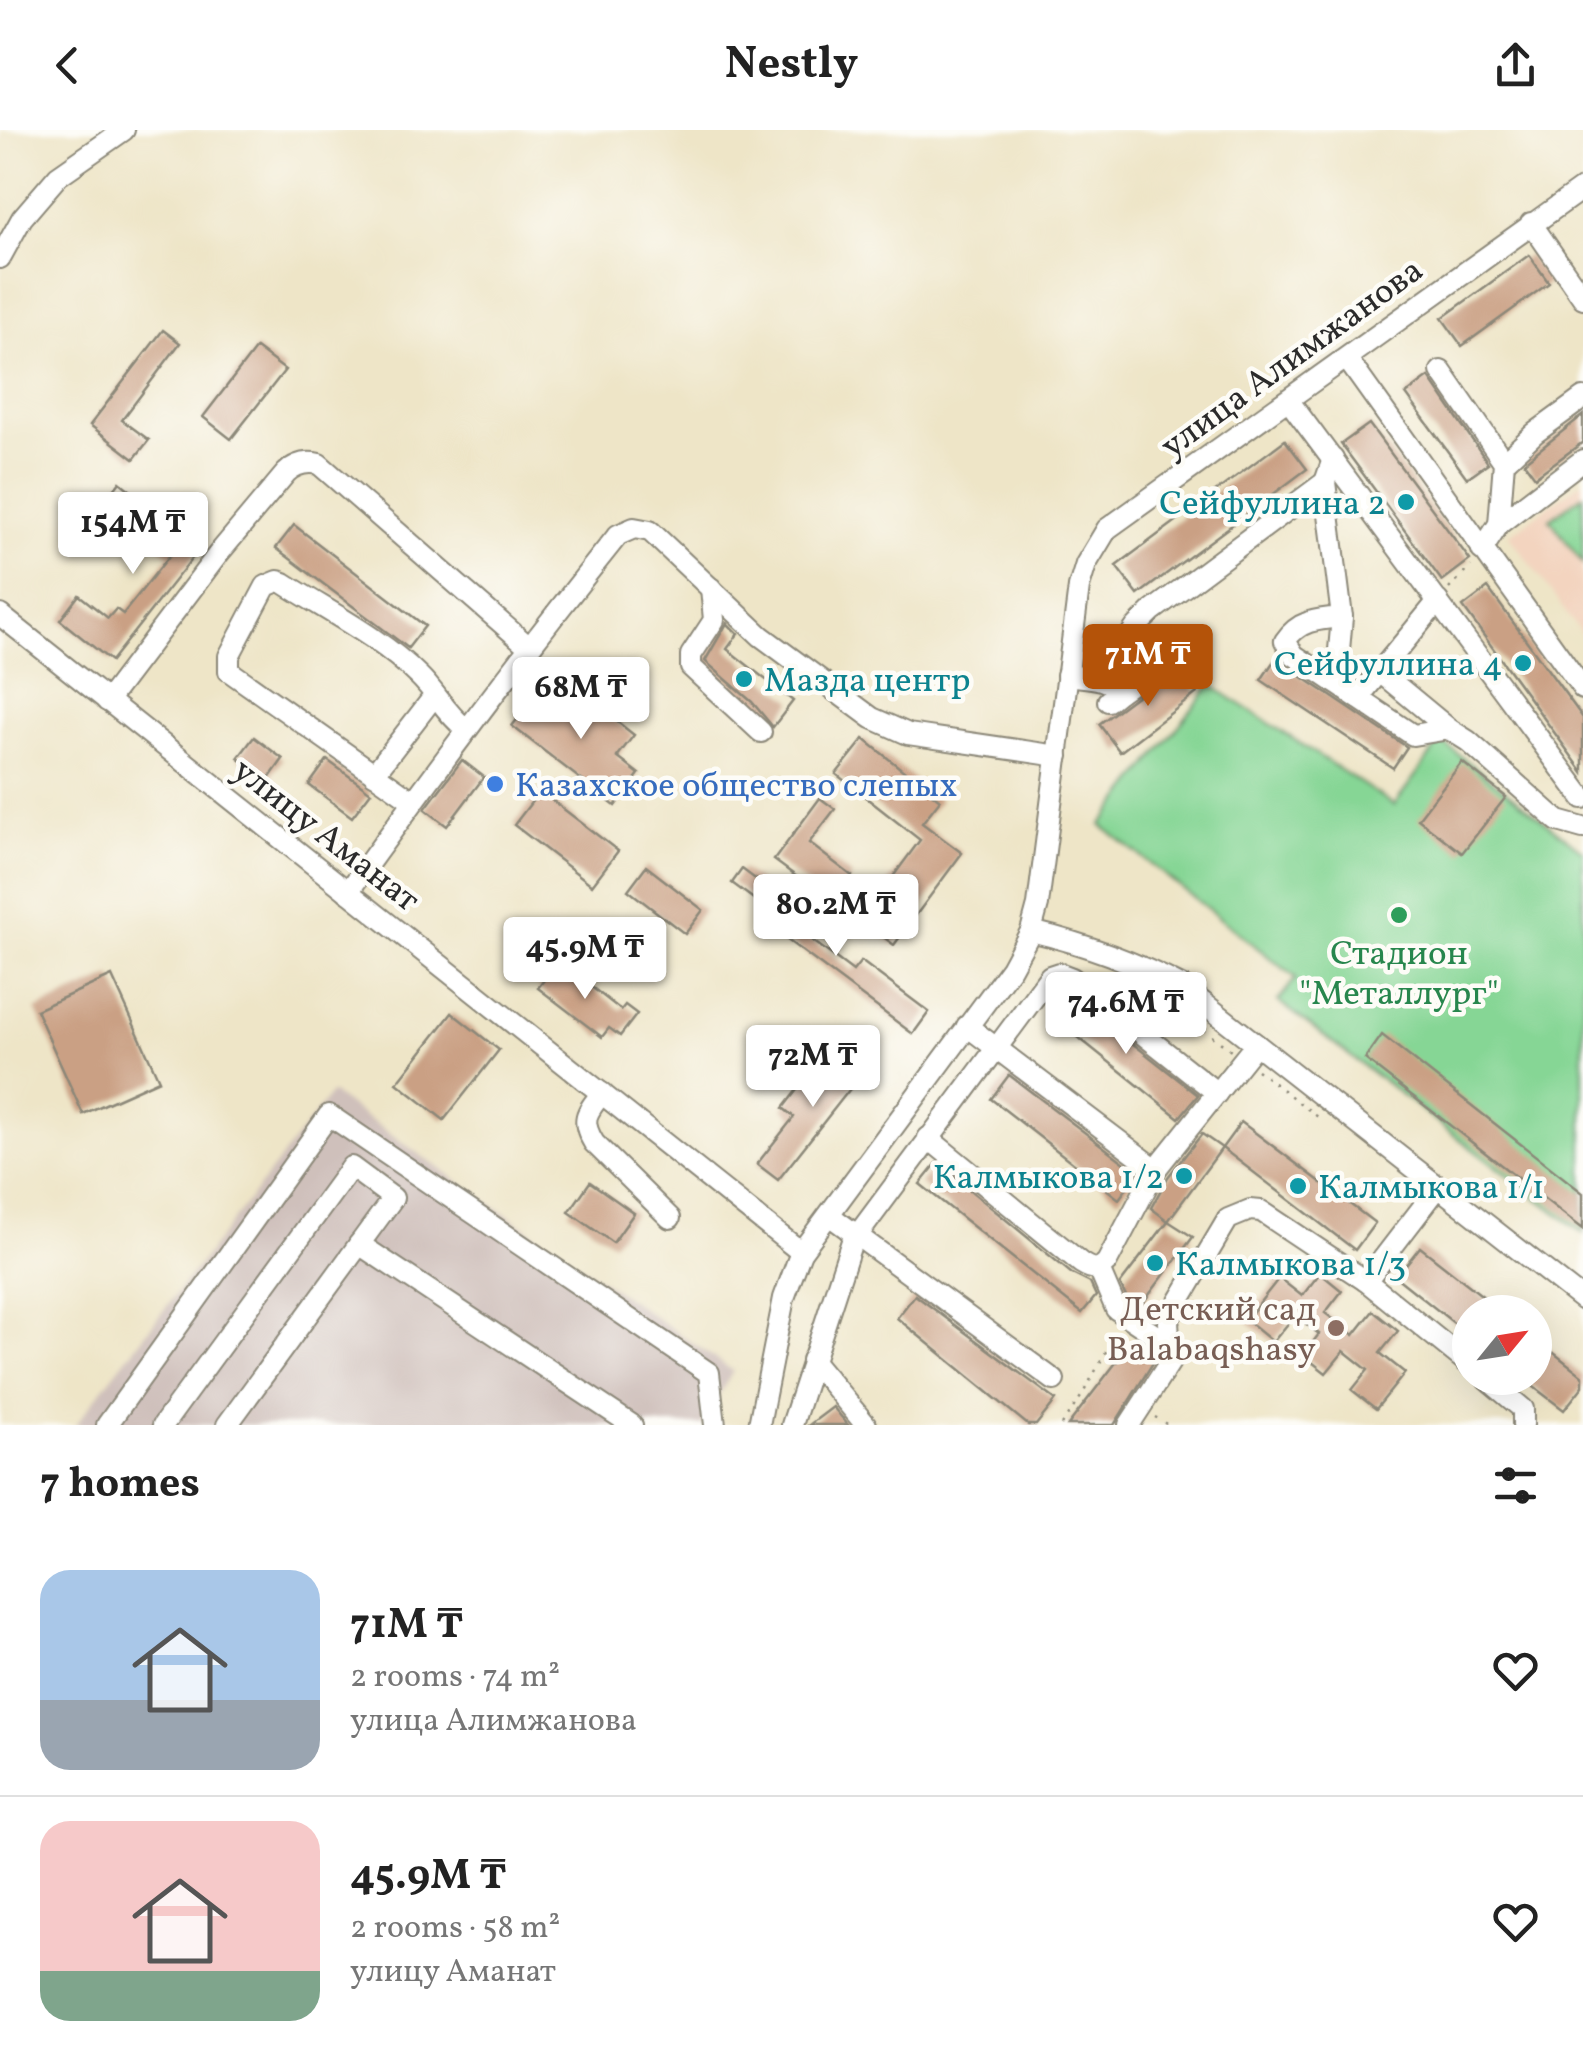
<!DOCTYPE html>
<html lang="en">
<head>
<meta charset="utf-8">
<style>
  :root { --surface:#fff; --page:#f6f6f6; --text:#222; --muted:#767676; --line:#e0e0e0; --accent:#b45309 }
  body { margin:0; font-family:Vollkorn,serif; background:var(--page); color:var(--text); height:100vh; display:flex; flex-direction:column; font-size:38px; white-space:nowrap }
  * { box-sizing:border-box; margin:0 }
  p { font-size:32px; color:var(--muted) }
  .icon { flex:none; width:55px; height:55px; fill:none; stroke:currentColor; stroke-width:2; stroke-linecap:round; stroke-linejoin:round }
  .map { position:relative; height:1295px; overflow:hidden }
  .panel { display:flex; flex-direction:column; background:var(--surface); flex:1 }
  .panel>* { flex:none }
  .needle { width:65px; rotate:60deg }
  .buttons { position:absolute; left:1452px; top:1165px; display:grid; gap:20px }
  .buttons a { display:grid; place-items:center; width:100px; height:100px; border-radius:50%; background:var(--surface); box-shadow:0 10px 40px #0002; font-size:50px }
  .price { position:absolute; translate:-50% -85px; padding:0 22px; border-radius:10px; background:#fff; color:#222; font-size:32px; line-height:65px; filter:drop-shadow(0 2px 5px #0008) }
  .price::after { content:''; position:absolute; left:50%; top:60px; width:30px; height:22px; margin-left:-15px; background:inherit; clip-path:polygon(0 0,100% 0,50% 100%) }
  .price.current { background:var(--accent); color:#fff }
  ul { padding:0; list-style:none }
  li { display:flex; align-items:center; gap:30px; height:250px; padding:0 40px }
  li+li { border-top:2px solid var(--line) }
  li span { display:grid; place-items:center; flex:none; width:280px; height:200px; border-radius:30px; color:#555 }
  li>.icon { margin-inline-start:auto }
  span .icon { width:120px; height:120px; fill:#fffc; stroke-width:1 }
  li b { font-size:42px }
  h2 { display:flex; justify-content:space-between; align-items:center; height:120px; padding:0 40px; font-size:42px }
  header { display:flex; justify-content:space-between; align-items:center; height:130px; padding:0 40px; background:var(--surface); font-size:45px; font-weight:700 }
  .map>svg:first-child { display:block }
  .built { fill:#f3d4bf }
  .industrial { fill:#cfc0bb }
  .green { fill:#86d695; stroke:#588060; stroke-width:2.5 }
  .building { fill:#caa084 }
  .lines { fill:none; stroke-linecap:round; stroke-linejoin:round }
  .minor-casing { stroke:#8c8879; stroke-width:24 }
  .path { stroke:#8c8879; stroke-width:2.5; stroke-dasharray:2.5 8; stroke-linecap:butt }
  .minor { stroke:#fff; stroke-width:20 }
  .culture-dot { fill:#0f9aa8; stroke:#fdfcf7; stroke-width:4 }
  .shop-dot { fill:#3f7fe0; stroke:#fdfcf7; stroke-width:4 }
  .leisure-dot { fill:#2e9e5b; stroke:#fdfcf7; stroke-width:4 }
  .education-dot { fill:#8d6e63; stroke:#fdfcf7; stroke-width:4 }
  .labels { text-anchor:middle; stroke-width:9; stroke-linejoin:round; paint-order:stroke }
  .street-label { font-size:35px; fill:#2b2b2b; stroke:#fdfcf7 }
  .culture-label { font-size:35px; fill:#0d838f; stroke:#fdfcf7; text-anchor:end }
  .shop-label { font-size:35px; fill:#366cbe; stroke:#fdfcf7; text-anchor:start }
  .leisure-label { font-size:35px; fill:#27864d; stroke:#fdfcf7 }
  .education-label { font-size:35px; fill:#785e54; stroke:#fdfcf7; text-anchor:end }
</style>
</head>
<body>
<header><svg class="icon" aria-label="back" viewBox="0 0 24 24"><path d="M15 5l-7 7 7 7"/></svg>Nestly<svg class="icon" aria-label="share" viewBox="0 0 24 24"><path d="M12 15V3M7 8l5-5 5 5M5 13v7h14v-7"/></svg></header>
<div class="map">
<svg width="1583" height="1295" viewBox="0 0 1583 1295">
  <rect width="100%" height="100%" fill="#fdfcf7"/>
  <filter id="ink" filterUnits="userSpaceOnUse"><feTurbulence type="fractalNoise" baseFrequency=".01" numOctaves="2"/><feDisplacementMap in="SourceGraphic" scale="20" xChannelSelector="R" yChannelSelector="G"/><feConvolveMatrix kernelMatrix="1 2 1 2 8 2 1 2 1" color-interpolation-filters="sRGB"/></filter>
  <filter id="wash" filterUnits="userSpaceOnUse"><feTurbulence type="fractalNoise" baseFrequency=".0048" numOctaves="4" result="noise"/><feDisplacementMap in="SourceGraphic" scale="40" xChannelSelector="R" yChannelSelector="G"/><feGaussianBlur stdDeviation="2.25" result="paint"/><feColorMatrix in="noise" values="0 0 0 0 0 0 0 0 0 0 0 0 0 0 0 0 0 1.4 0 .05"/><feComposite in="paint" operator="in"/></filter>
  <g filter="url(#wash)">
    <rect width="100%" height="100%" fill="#eee5c7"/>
    <path class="built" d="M1583,351V506L1509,405Z"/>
    <path class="industrial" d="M331,963L733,1241L702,1295H75Z"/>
    <g class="green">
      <path d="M1583,365V434L1550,389Z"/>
      <path d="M1211,555L1394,675L1441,611L1583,721V1103L1278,871L1296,848L1101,695Z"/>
    </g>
    <g id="blocks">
      <g class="building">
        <path d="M1529,125L1549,153L1462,216L1442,188Z"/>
        <path d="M163,200L180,213L122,290L149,310L134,329L90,295Z"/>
        <path d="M256,218L285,240L231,309L203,287Z"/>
        <path d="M1429,247L1488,333L1467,348L1406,264Z"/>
        <path d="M1583,285V312L1535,347L1524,332Z"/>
        <path d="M1369,294L1470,430L1442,451L1341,314Z"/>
        <path d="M1285,310L1307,339L1138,465L1116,436Z"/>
        <path d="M120,352L201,417L111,531L60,490L79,465L108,488L116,479L123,484L170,425L104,373Z"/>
        <path d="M294,395L425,496L408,518L276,418Z"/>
        <path d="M1488,458L1583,588V642L1463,477Z"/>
        <path d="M727,493L738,504L727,519L793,571L773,597L752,572L705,531Z"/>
        <path d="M1278,525L1286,536L1407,617L1393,638L1261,550Z"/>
        <path d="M1177,536L1197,563L1120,622L1099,594Z"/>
        <path d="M540,560L565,578L578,561L634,605L617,627L639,644L615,676L512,596Z"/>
        <path d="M254,607L283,629L268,650L238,628Z"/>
        <path d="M864,609L940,670L922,693L962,723L894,815L861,790L920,710L836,644Z"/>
        <path d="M327,630L371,662L352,687L309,655Z"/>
        <path d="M462,630L484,647L447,696L425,679Z"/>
        <path d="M1462,632L1506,667L1462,723L1418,689Z"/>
        <path d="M540,661L618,721L592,755L514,695Z"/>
        <path d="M820,668L835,679L809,713L852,746L832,773L774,730Z"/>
        <path d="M646,736L703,780L685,804L628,760Z"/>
        <path d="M742,739L814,793L805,805L853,841L861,831L929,882L913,904L782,806L790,796L732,753Z"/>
        <path d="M558,831L621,880L625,875L637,884L620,906L609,898L602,907L538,858Z"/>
        <path d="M112,846L159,950L83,984L36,880Z"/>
        <path d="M1071,865L1198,965L1179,988L1053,887Z"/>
        <path d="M452,883L499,920L444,990L397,953Z"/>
        <path d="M1382,905L1583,1063V1099L1365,929Z"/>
        <path d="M851,914L872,931L778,1050L757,1034L794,987L783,978L807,947L818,956Z"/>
        <path d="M1009,945L1138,1043L1119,1069L991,969Z"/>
        <path d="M1241,992L1375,1093L1355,1120L1222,1018Z"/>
        <path d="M1202,1004L1222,1018L1168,1091L1151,1078L1168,1047Z"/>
        <path d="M937,1033L1072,1144L1090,1153L1096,1166L1082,1183L920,1054Z"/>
        <path d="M590,1052L634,1083L613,1113L569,1082Z"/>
        <path d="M1168,1091L1193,1107L1139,1178L1127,1169L1120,1154Z"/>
        <path d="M1420,1117L1503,1182H1470V1206L1396,1147Z"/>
        <path d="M1320,1143L1342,1161L1325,1183L1354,1205L1373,1181L1398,1201L1380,1223L1405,1243L1376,1279L1352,1260L1368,1240L1344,1221L1326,1243L1303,1225L1319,1204L1295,1185L1273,1212L1246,1190L1279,1148L1302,1166Z"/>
        <path d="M915,1165L1056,1270L1036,1295H1028L897,1188Z"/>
        <path d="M1135,1208L1156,1222V1228L1116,1292L1114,1295H1068Z"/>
        <path d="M1535,1208L1583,1246V1256L1564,1280L1522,1248H1535Z"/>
        <path d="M833,1277L848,1295H809Z"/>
      </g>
    </g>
  </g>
  <g filter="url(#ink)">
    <use href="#blocks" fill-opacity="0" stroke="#8c8879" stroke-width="2.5"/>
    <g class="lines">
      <g class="minor-casing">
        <g id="minor">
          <path d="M1531,93L1583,168"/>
          <path d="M0,128L22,88L58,46L124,0"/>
          <path d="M1347,229L1583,559"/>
          <path d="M1441,241L1504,332L1499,394L1482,420"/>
          <path d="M1289,271L1583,668"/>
          <path d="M1333,329L1325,352L1342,487C1318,489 1299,490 1285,511L1294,525L1413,605L1449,599L1468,611L1558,691L1583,698"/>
          <path d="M1504,332L1535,303L1583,268"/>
          <path d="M1499,394L1583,330"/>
          <path d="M711,458L714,490L691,525V537L761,602"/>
          <path d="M0,485L801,1122"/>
          <path d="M1380,542L1449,599"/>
          <path d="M1067,545C1085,548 1108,546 1119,562L1108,571"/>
          <path d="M1100,549L1136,497L1152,481L1325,352"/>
          <path d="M1336,553L1342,487"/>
          <path d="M1119,562L1158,535"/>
          <path d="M1358,568L1438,471"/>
          <path d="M107,571L219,423L286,343C295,334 306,331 319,334L529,517"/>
          <path d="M374,644L435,565"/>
          <path d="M413,671L229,541V526L266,456L278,451L284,453C329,482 381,508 419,546C436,562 446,584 465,598"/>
          <path d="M348,762C435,641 524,522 618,405L634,398L650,401L761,506L872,588L908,604L1058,626"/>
          <path d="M1031,801C1085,814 1133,831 1183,857L1583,1170"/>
          <path d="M967,896L1156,1039"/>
          <path d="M602,963C586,983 580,990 594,1013L670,1088"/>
          <path d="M928,1008L1081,1133C1092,1140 1098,1141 1107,1132L1156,1039L1256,914"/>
          <path d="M1439,1056L1366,1151L1470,1235"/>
          <path d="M829,1085L1054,1250"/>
          <path d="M359,1114L632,1295"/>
          <path d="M1099,1139L1116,1179L1167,1213"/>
          <path d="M812,1230L866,1295"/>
          <path d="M1486,1248L1523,1279V1295"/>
          <path d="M107,1295L329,985L709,1243L715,1295"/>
          <path d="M163,1295L351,1037L393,1068L227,1295"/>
          <path d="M759,1295L784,1168L801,1122L1011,838L1031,801L1038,775L1079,457L1086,434L1107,399L1583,58"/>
          <path d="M792,1295L851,1114L1050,846L1059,843L1072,848L1217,963"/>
          <path d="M1129,1295L1170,1232L1168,1190L1228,1089L1250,1080L1261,1081L1366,1151"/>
        </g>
      </g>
      <g class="path">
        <path d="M1449,459L1471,436"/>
        <path d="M1152,863L1231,920"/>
        <path d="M1257,940L1318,987"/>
        <path d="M1155,1287L1168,1295"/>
        <path d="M1061,1295L1081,1267L1117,1202"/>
      </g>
      <use href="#minor" class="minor"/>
    </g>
  </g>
  <g class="culture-dot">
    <circle cx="1406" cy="372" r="10"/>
    <circle cx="1523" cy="533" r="10"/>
    <circle cx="744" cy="549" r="10"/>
    <circle cx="1184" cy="1046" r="10"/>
    <circle cx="1298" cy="1056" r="10"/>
    <circle cx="1155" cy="1133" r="10"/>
  </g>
  <circle class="shop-dot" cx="495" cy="654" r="10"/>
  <circle class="leisure-dot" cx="1399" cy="785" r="10"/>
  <circle class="education-dot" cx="1336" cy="1198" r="10"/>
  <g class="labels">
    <g class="street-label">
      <text transform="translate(1291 227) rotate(-36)" y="12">улица Алимжанова</text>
      <text transform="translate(327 704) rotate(38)" y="12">улицу Аманат</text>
    </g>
    <g class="culture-label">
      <text x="1386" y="384">Сейфуллина 2</text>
      <text x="1503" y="545">Сейфуллина 4</text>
      <text x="764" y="561" text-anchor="start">Мазда центр</text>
      <text x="1164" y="1058">Калмыкова 1/2</text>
      <text x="1318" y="1068" text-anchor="start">Калмыкова 1/1</text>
      <text x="1175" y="1145" text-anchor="start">Калмыкова 1/3</text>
    </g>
    <g class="shop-label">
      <text x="515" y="666">Казахское общество слепых</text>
    </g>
    <g class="leisure-label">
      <text x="1399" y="834">Стадион<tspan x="1399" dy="40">"Металлург"</tspan></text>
    </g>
    <g class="education-label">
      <text x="1316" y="1190">Детский сад<tspan x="1316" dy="40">Balabaqshasy</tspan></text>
    </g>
  </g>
</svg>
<div class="buttons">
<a><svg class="needle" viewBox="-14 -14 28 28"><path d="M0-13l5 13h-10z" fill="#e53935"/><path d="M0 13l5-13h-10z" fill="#767676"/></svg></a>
</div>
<b class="price" style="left:133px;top:447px">154M ₸</b>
<b class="price current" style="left:1148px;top:579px">71M ₸</b>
<b class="price" style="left:581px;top:612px">68M ₸</b>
<b class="price" style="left:836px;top:829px">80.2M ₸</b>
<b class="price" style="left:585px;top:872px">45.9M ₸</b>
<b class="price" style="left:1126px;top:927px">74.6M ₸</b>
<b class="price" style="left:813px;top:980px">72M ₸</b>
</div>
<section class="panel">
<h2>7 homes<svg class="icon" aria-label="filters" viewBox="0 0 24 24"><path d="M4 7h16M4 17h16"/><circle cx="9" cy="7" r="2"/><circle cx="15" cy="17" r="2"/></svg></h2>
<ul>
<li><span style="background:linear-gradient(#a9c7e8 65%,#9aa5b1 0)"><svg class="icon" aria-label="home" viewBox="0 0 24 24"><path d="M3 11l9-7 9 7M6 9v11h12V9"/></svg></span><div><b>71M ₸</b><p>2 rooms · 74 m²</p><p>улица Алимжанова</p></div><svg class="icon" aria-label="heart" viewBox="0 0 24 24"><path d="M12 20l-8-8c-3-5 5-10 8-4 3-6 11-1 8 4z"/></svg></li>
<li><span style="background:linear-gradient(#f6c9c9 75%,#7fa58c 0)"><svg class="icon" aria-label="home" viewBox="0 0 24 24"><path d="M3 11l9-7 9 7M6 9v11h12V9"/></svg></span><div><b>45.9M ₸</b><p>2 rooms · 58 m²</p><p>улицу Аманат</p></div><svg class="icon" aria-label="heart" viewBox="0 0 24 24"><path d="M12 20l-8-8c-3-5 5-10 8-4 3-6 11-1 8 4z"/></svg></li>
</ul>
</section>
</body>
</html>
